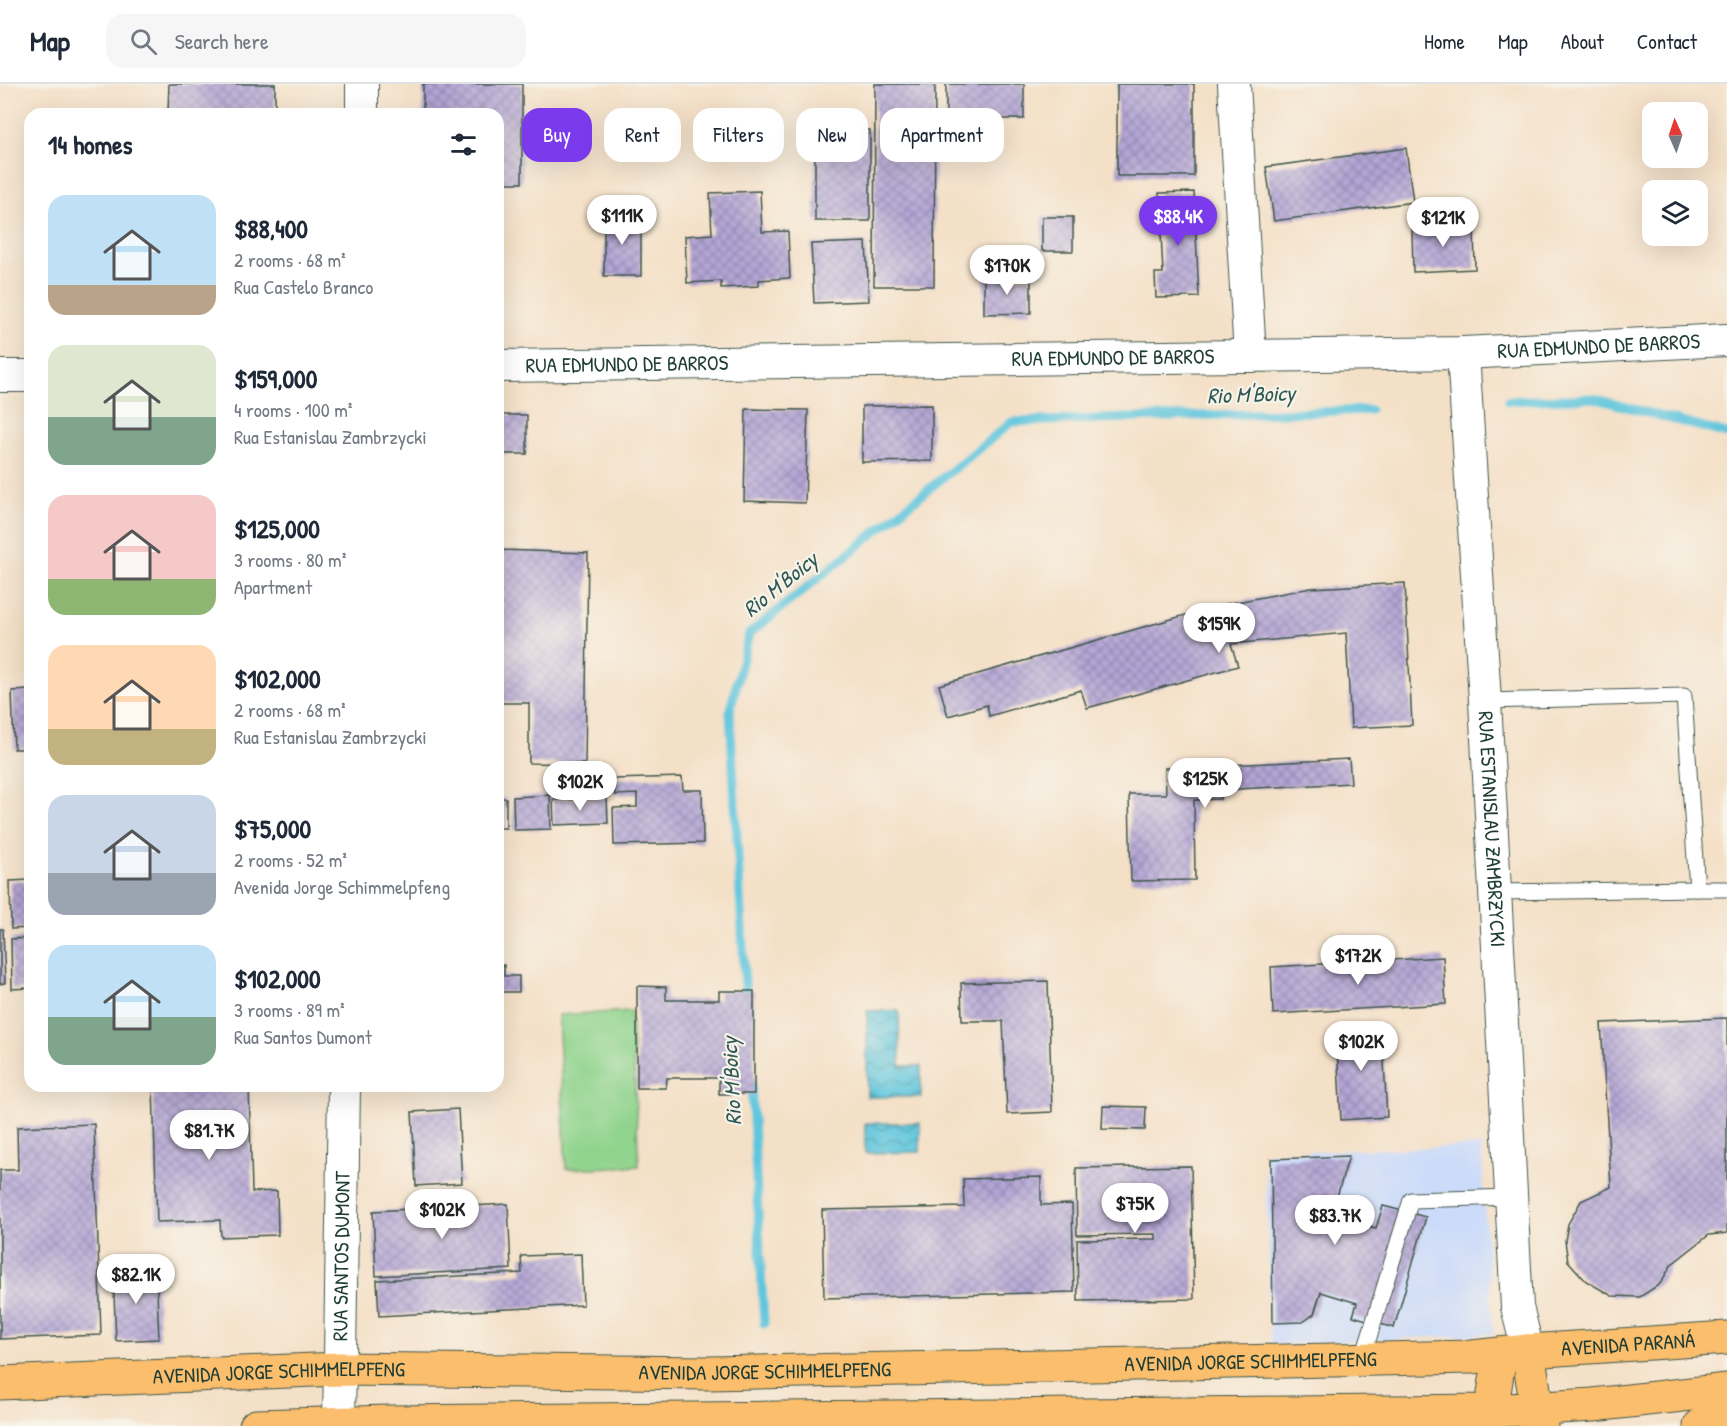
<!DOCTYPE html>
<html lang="en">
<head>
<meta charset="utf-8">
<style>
  :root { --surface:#fff; --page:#f6f6f7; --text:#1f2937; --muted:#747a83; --line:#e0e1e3; --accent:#7c3aed }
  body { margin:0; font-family:"Patrick Hand",sans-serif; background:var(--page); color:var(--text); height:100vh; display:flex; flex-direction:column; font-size:22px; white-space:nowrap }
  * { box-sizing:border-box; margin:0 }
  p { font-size:20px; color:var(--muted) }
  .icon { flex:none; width:33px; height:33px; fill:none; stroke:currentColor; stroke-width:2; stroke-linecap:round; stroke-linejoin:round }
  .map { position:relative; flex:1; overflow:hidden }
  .drawer { position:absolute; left:24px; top:24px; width:480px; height:984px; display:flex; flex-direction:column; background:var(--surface); border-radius:18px; box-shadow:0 6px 24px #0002 }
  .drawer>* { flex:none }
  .guide { position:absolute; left:522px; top:24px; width:570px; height:54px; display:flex; gap:12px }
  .needle { width:39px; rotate:357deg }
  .controls { position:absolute; left:1642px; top:18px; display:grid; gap:12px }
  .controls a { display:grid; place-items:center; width:66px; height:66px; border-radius:12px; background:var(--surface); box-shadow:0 6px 24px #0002; font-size:30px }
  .price { position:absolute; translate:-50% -51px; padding:0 14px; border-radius:21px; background:#fff; color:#222; font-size:20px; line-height:39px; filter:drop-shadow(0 2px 3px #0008) }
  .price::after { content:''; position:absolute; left:50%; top:36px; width:18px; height:14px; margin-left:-9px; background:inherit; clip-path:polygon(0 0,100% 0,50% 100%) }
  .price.on { background:var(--accent); color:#fff }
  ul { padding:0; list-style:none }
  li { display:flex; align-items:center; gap:18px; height:150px; padding:0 24px }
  li span { display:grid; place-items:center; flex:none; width:168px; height:120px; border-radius:18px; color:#555 }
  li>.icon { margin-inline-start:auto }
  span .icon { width:72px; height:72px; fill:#fffc; stroke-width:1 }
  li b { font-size:26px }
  h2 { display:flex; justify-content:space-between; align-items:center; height:72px; padding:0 24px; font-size:26px }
  .pill { padding:0 21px; border-radius:18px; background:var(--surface); box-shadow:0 6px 24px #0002; font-size:21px; line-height:54px }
  .pill.on { background:var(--accent); color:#fff }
  header { display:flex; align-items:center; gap:36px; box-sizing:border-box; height:84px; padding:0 30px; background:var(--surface); border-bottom:2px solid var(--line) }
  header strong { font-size:28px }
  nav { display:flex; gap:33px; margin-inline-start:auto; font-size:21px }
  .search { width:420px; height:54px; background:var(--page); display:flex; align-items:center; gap:15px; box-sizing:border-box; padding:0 21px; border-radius:18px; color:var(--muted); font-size:22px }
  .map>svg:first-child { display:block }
  .built { fill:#ccdbf9 }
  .pitch { fill:#8fd38c; stroke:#578860; stroke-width:1.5 }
  .water { fill:url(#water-waves); stroke:#408288; stroke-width:1.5 }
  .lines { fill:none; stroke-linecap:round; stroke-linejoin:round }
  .stream { stroke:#60c6dd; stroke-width:9 }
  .building { fill:url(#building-cross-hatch) }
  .lane-casing { stroke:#3f554a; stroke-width:17 }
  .street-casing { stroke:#3f554a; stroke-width:34 }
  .primary-casing { stroke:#3f554a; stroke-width:35 }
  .lane { stroke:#fff; stroke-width:15 }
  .street { stroke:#fff; stroke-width:32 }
  .primary { stroke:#fabe6d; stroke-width:33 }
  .labels { text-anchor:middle; stroke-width:4.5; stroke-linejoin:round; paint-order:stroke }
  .street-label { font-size:21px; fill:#1f3d34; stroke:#f7f3e8 }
  .water-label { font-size:22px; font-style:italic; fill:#2c5856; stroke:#f7f3e8 }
</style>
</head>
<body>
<header>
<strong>Map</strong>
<div class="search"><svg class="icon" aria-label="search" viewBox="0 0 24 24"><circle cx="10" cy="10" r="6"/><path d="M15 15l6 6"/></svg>Search here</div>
<nav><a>Home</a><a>Map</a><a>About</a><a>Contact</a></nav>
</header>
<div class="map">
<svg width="1727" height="1342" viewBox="0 0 1727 1342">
  <defs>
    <pattern id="water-waves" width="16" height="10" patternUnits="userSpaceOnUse" patternTransform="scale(1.5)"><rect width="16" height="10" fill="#60c6dd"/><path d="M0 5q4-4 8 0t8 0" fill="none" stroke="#4fa2b4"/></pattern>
    <pattern id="building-cross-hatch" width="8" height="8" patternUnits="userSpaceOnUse" patternTransform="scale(1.5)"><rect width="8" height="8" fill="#b4a5d6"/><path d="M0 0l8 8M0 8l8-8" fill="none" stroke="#9288ae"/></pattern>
  </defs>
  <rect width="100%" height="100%" fill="#f7f3e8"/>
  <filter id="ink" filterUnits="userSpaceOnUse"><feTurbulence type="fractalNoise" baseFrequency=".0167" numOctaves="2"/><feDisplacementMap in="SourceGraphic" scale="12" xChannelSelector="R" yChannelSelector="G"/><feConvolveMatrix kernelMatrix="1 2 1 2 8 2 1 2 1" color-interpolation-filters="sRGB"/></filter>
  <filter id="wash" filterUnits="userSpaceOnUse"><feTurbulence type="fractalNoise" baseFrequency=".008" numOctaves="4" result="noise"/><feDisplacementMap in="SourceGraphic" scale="24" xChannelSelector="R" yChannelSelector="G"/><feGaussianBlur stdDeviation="1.35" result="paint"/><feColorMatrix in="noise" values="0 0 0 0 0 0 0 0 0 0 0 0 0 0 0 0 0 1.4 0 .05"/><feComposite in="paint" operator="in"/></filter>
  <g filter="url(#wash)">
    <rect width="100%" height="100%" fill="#f4e0c7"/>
    <path class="built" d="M1481,1062L1493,1250L1271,1261L1265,1069Z"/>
    <path class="pitch" d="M631,927L639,1082L566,1085L558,931Z"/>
    <g class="water">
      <path d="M867,927H899L900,982H921V1013H867Z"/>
      <path d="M865,1039H920V1068L865,1069Z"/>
    </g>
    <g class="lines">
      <g class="stream">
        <path d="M1508,317L1593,314L1727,350"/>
        <path d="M746,919L730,627L749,550L1012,338L1370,326"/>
        <path d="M751,999L764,1240"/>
      </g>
    </g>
    <g id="blocks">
      <g class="building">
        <path d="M169,0H275V30H168Z"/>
        <path d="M423,0H522V99H498V30H423Z"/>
        <path d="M875,0H935L934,202H874Z"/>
        <rect x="946" y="0" width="78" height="35"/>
        <rect x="1117" y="0" width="77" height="92"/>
        <rect x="815" y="46" width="55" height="91"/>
        <path d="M1406,64L1413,118L1274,137L1266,83Z"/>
        <path d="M760,107L762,148L788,147L790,194L759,196V202L721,204V197L687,199L685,152L712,150L710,109Z"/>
        <path d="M1194,108L1199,213L1156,214L1155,189H1163L1159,109Z"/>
        <rect x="604" y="133" width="37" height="59"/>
        <rect x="1042" y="133" width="31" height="34"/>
        <path d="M1474,141L1475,185L1413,188L1412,143Z"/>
        <path d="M866,158L869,217L814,219L811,160Z"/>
        <path d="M984,194H1031V229L984,230Z"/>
        <path d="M932,321V377L862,378V322Z"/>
        <path d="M746,325L808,326L805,419L744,417Z"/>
        <rect x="498" y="331" width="29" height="39"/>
        <path d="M498,466L588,469L585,680L529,679V619H498Z"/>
        <path d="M1405,499L1412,641L1351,644L1346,549L1231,560L1238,582L1087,624L1081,606L989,632L987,621L948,632L939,601L1221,521L1311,504Z"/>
        <path d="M30,606V665H14L12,607Z"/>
        <path d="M1349,675L1351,699L1220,706V715L1194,716L1195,796L1131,797L1129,710H1166L1165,684Z"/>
        <path d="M682,693L683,706H702L703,759L614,761L613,724L637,723V710L615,711L614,695Z"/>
        <path d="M550,711L551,745L514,746L513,713Z"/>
        <rect x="498" y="714" width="8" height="30"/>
        <path d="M607,714L608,739L554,741L553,716Z"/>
        <path d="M30,796V844L11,845L10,797Z"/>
        <path d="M0,845H3L5,899L0,900Z"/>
        <path d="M30,854V904L12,905L11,855Z"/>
        <path d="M1443,873L1446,920L1273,930L1271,883Z"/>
        <path d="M504,881V892H519V908H498V882Z"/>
        <path d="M1048,897L1052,1028L1007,1030L1003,937H962L961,899Z"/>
        <path d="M637,902L666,903V916H719V907H754V1010H719V994H667L666,1004H637Z"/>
        <path d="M1727,934V1149L1709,1151L1672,1180L1660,1200L1640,1213L1612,1212L1586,1197L1568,1177L1565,1157L1568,1140L1581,1117L1611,1103L1601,939Z"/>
        <path d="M1382,941L1387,1033L1341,1036L1336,943Z"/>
        <path d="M153,1002H249L252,1108L277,1107L278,1151L221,1153L220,1136L157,1138Z"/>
        <path d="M1103,1022L1146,1023L1145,1046L1102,1045Z"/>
        <path d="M458,1025L462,1099L416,1102L412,1028Z"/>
        <path d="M94,1040L101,1251L0,1255V1086H18L17,1043Z"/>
        <path d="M1349,1072L1331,1133L1376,1144L1383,1122L1426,1133L1394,1244L1353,1232L1357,1219L1321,1208L1314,1230L1303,1238L1273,1239L1271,1075Z"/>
        <path d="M1191,1082L1194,1215L1078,1217L1077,1156L1156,1155V1150L1077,1151L1076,1084Z"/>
        <path d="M1041,1093V1121L1072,1120L1074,1208L824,1214L822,1126L964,1123L963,1095Z"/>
        <path d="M508,1120L511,1185L376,1192L373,1127Z"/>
        <path d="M581,1170L583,1221L379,1232L377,1196L522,1189L521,1172Z"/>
        <path d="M156,1185L159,1255L116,1257L113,1187Z"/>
      </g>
    </g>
  </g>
  <g filter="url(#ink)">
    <use href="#blocks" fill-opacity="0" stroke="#3f554a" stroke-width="1.5"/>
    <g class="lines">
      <g class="lane-casing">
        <g id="lane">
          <path d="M1485,617L1684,612L1697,805H1727"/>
          <path d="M1495,808L1697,805"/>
          <path d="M1362,1276L1411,1116L1512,1113"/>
        </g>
      </g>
      <g class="street-casing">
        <g id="street">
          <path d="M1234,0L1250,272"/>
          <path d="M362,30V0"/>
          <path id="s1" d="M1463,269L1485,617L1517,1223L1528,1267"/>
          <path id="s2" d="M498,282L1463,269L1727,256"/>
          <path d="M0,292H30"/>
          <path id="s3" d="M339,1342L344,1002"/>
        </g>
      </g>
      <g class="primary-casing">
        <g id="primary">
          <path d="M1528,1267L1537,1325L1541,1342"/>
          <path id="s4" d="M0,1299L339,1285L709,1289L1472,1273L1528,1267L1727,1254"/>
          <path d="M256,1342L388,1338L1490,1327L1593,1321L1727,1306"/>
          <path d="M1489,1342L1500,1270"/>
          <path d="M1700,1342L1727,1319"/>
        </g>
      </g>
      <use href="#lane" class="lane"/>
      <use href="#street" class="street"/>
      <use href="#primary" class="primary"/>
    </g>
  </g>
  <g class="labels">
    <g class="street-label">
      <text dy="7" stroke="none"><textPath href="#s2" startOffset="1101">RUA EDMUNDO DE BARROS</textPath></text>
      <text dy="7" stroke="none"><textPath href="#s2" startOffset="615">RUA EDMUNDO DE BARROS</textPath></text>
      <text dy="7" stroke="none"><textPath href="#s2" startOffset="129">RUA EDMUNDO DE BARROS</textPath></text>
      <text dy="7" stroke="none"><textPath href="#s1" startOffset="477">RUA ESTANISLAU ZAMBRZYCKI</textPath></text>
      <text dy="7" stroke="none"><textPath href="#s3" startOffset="170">RUA SANTOS DUMONT</textPath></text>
      <text dy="7" stroke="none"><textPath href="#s4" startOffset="1629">AVENIDA PARANÁ</textPath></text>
      <text dy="7" stroke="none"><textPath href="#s4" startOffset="1251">AVENIDA JORGE SCHIMMELPFENG</textPath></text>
      <text dy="7" stroke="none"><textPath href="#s4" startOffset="765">AVENIDA JORGE SCHIMMELPFENG</textPath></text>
      <text dy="7" stroke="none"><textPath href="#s4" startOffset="279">AVENIDA JORGE SCHIMMELPFENG</textPath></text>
    </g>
    <g class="water-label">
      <text transform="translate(1251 310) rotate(-2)" y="8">Rio M'Boicy</text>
      <text transform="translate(780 500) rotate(-39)" y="8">Rio M'Boicy</text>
      <text transform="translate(731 997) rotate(-93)" y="8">Rio M'Boicy</text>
    </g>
  </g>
</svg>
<div class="controls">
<a><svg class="needle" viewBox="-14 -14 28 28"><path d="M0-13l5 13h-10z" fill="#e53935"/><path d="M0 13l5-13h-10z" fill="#747a83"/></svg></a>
<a><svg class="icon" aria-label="layers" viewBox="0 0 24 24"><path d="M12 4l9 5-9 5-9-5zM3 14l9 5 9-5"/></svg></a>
</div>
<b class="price" style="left:622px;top:162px">$111K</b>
<b class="price on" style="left:1178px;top:163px">$88.4K</b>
<b class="price" style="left:1443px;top:164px">$121K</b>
<b class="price" style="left:1007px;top:212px">$170K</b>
<b class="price" style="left:1219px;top:570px">$159K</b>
<b class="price" style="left:1205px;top:725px">$125K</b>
<b class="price" style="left:580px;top:728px">$102K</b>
<b class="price" style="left:1358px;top:902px">$172K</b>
<b class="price" style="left:1361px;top:988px">$102K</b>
<b class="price" style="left:209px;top:1077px">$81.7K</b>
<b class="price" style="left:1135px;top:1150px">$75K</b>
<b class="price" style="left:442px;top:1156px">$102K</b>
<b class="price" style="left:1335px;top:1162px">$83.7K</b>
<b class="price" style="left:136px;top:1221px">$82.1K</b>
<div class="guide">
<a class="pill on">Buy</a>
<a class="pill">Rent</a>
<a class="pill">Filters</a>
<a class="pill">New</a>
<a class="pill">Apartment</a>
</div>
<section class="drawer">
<h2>14 homes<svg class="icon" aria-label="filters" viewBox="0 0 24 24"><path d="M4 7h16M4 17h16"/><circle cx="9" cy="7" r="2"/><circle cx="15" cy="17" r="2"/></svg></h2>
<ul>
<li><span style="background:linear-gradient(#bfe0f5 75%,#b9a48a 0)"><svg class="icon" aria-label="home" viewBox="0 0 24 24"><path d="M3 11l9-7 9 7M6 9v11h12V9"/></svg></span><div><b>$88,400</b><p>2 rooms · 68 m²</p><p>Rua Castelo Branco</p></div></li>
<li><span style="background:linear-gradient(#dfe7d0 60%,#7fa58c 0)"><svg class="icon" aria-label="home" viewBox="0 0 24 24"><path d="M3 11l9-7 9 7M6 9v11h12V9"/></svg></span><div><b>$159,000</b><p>4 rooms · 100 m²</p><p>Rua Estanislau Zambrzycki</p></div></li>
<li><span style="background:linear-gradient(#f6c9c9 70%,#8fb573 0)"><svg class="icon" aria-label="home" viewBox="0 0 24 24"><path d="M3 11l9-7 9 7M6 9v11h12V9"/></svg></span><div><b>$125,000</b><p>3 rooms · 80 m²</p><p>Apartment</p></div></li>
<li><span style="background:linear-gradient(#ffd9b3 70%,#c2b280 0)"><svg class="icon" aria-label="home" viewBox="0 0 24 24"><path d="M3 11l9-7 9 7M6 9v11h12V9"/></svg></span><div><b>$102,000</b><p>2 rooms · 68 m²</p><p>Rua Estanislau Zambrzycki</p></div></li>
<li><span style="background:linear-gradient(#c9d6e8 65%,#9aa5b1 0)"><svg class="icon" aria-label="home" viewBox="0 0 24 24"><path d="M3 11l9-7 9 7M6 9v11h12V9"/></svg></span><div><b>$75,000</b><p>2 rooms · 52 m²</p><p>Avenida Jorge Schimmelpfeng</p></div></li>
<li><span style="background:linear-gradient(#bfe0f5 60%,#7fa58c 0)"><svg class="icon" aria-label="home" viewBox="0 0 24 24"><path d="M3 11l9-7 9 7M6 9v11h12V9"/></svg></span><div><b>$102,000</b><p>3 rooms · 89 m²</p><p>Rua Santos Dumont</p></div></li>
</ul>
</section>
</div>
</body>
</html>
